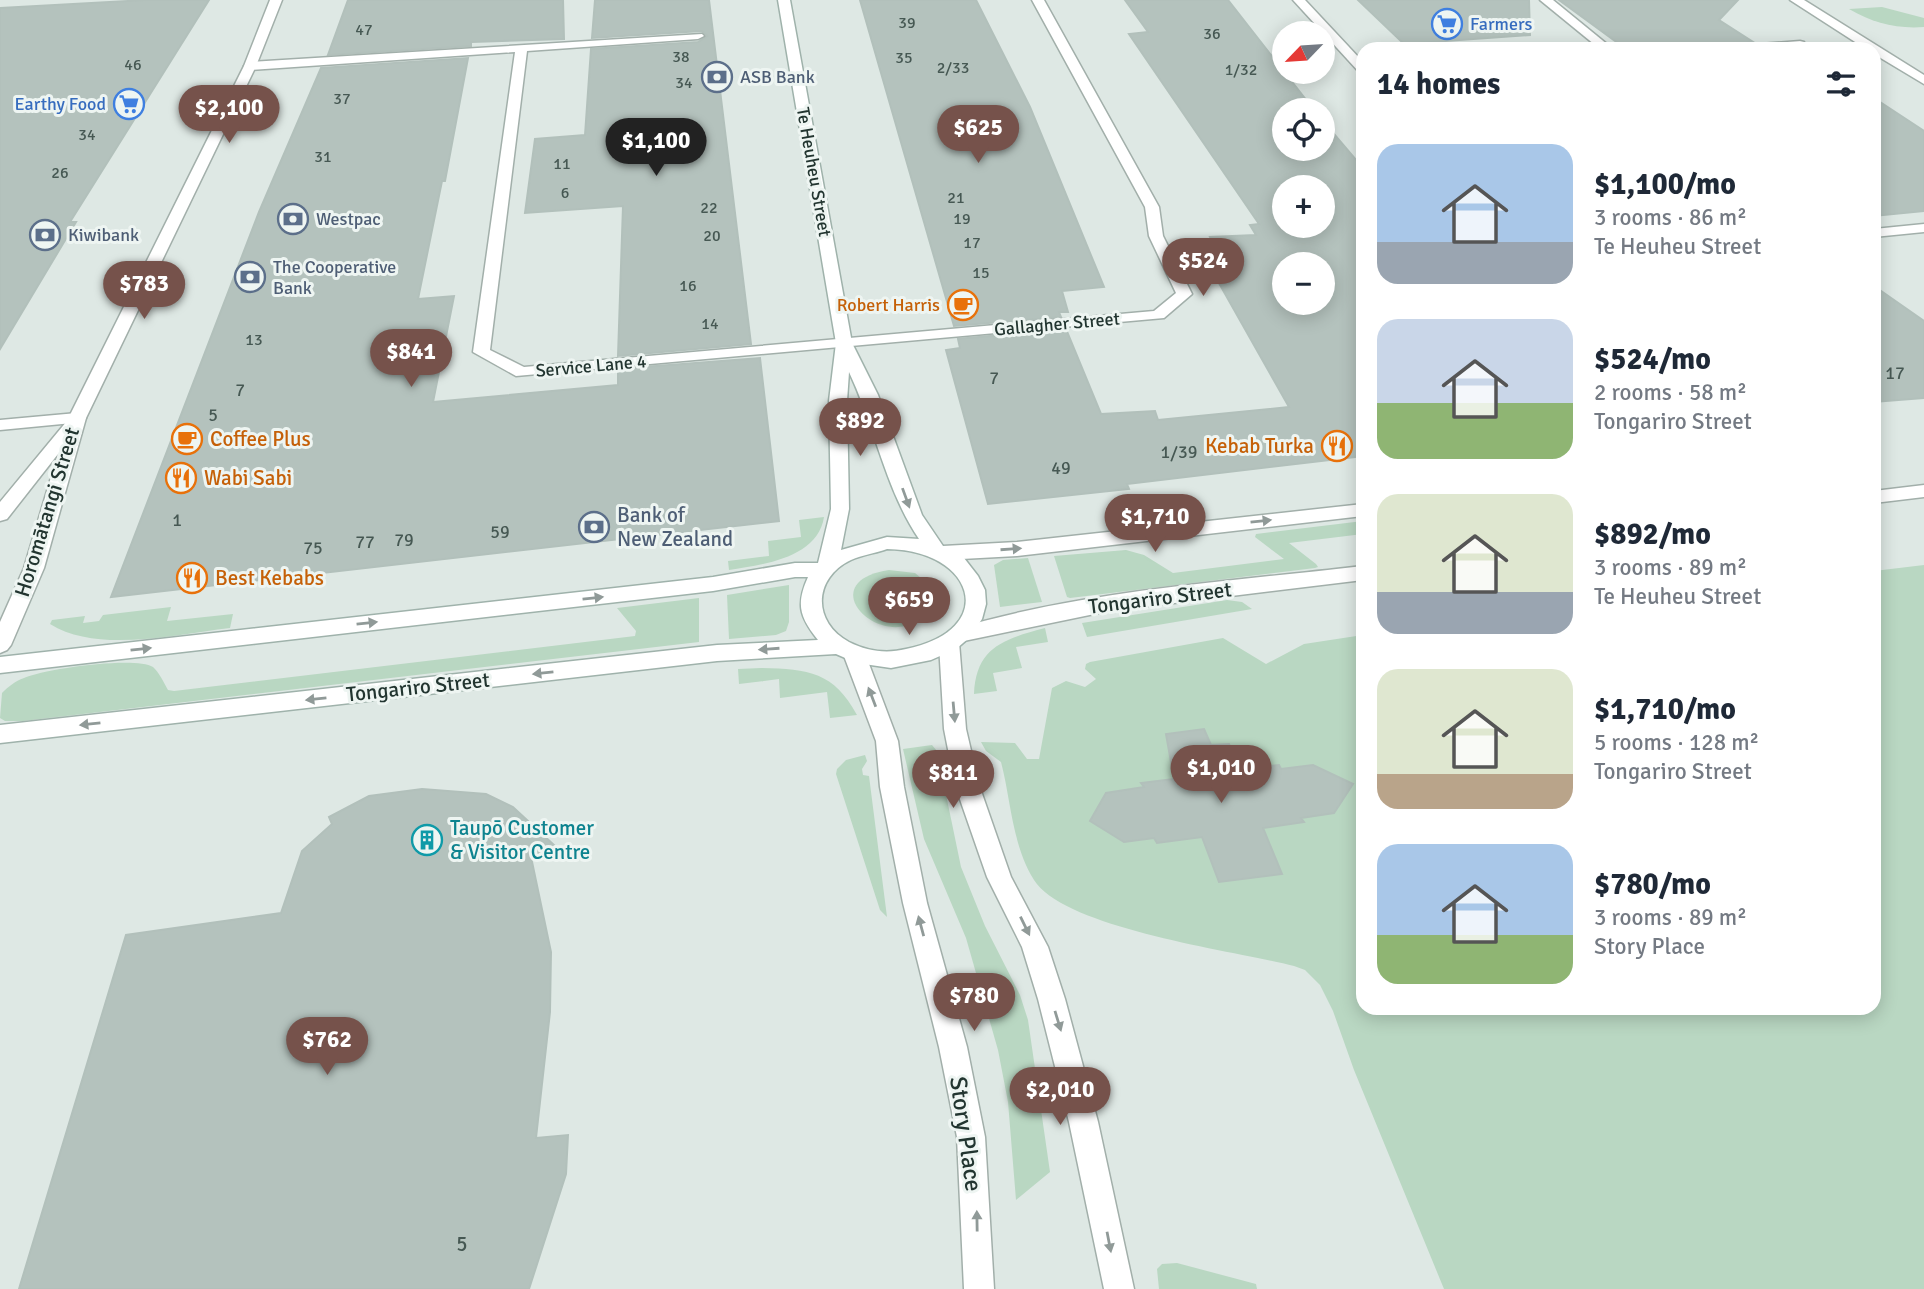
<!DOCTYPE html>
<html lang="en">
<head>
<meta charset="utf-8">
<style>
  :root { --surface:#fff; --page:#f6f6f7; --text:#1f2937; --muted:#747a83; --accent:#76524b }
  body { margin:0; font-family:Signika,sans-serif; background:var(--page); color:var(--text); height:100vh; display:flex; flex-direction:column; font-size:26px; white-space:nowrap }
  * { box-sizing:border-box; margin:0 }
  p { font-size:23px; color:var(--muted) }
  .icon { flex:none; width:38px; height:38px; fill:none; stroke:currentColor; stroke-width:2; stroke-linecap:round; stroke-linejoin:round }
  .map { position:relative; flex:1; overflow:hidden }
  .drawer { position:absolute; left:1356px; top:42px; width:525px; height:973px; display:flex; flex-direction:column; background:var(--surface); border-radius:21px; box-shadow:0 4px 18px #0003 }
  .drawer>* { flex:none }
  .needle { width:46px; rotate:245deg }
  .controls { position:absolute; left:1272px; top:21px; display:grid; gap:14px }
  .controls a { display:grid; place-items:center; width:63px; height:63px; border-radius:50%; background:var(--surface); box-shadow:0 4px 18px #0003; font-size:35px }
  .price { position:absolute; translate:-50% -60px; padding:0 16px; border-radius:24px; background:var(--accent); color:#fff; font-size:23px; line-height:46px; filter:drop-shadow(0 2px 4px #0008) }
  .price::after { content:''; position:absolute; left:50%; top:42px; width:21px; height:16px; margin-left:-10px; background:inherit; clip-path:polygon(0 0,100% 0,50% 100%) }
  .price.current { background:#222; color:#fff }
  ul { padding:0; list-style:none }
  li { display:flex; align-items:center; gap:21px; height:175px; padding:0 21px }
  li span { display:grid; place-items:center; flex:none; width:196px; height:140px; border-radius:21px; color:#555 }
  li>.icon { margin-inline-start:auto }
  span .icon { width:84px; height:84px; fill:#fffc; stroke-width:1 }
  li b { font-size:30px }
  h2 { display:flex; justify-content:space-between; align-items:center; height:84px; padding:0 21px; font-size:30px }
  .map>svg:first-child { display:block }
  .green { fill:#b9d7c2 }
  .building { fill:#b4c2bd; stroke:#b2c0bb; stroke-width:2; fill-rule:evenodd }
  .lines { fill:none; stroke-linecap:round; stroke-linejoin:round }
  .lane-casing { stroke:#a2afaa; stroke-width:3 }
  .street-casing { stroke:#a2afaa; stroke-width:3 }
  .secondary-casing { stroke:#9fb2ab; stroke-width:3 }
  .lane { fill:#fff; fill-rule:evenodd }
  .street { fill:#fff; fill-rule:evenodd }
  .secondary { fill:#fff; fill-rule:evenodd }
  .oneway { fill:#909a98 }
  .labels { text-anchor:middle; stroke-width:6; stroke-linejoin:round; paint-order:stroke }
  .far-number-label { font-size:16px; fill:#465853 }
  .far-shop-label { font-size:18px; fill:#366cbe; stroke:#eef5f2; text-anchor:start }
  .far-service-label { font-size:18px; fill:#4e5e75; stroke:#eef5f2; text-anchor:start }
  .far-street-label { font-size:18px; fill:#223530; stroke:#eef5f2 }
  .far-food-label { font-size:18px; fill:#c56008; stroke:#eef5f2; text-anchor:end }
  .number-label { font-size:18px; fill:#465853 }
  .food-label { font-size:21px; fill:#c56008; stroke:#eef5f2; text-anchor:start }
  .street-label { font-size:21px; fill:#223530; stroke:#eef5f2 }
  .service-label { font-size:21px; fill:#4e5e75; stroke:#eef5f2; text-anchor:start }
  .culture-label { font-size:21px; fill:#0d838f; stroke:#eef5f2; text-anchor:start }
  .near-number-label { font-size:21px; fill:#465853 }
  .near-street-label { font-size:24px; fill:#223530; stroke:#eef5f2 }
</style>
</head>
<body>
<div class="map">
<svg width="1924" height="1289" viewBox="0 0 1924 1289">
  <rect width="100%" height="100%" fill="#dee8e4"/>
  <g class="green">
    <path d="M1882,7L1924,18V27C1896,29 1873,23 1849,9Z"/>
    <path d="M824,517C818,558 762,565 729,570L728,561L769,556L768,541L801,537L799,520Z"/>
    <path d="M1363,521V534L1289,543L1316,564L1318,567L1315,568L1070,598L1067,597L1054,556L1126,550L1144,555L1173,573L1284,559L1255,537L1256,534Z"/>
    <path d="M1028,558L1042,602L1000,607L994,565L1003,560Z"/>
    <path d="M1924,565V1289H1444L1354,1070L1333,1011L1320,985L1305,970L1294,966C1236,951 1065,929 1034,880C1012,845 1011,800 1001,762L986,751L981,742L1015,743L1027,759H1039L1052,688L1066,681L1085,687L1096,679L1085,669L1086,664L1090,662L1223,638L1266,664L1304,644L1363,635V1008H1874V571Z"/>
    <path d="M889,570L915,573L932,587L933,605C894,666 803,583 889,570Z"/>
    <path d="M789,585V622L786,631L776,635L729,639L727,595Z"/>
    <path d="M699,598V642L23,721H5L0,718L2,693C8,687 15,681 24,678C44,669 135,656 153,667C159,672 164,683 168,690L174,691L635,636L636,631L617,608Z"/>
    <path d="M1227,600L1242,602L1252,609L1087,637L1082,623Z"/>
    <path d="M171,607L167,621L233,614L230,628C176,634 98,654 50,624L52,620L85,616L83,623L99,621L103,615Z"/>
    <path d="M1045,628L1048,642L1016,647L1022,668L993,673L997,691L974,694C976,647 1004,639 1045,628Z"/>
    <path d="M761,668C808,669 834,672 857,715L830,718L827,692L780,698L779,679L739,684L738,669Z"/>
    <path d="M932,745L937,751L961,867L985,926L1020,995L1028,1020L1050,1172L1016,1200L1008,1102L998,1050L966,938L924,839L903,749Z"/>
    <path d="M865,755L867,761L862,769L863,775L869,776L887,917L880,910L836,774L837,769L846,760Z"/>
    <path d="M1177,1263L1256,1284L1257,1289H1159L1157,1269L1162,1264Z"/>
  </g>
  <g class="building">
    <path d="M146,0H209L70,222H76L0,349V8Z"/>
    <path d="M348,0H563L564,39L471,42V46L328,55Z"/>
    <path d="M595,0H709L751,344L618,356L623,206L525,213L535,139L585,135L591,49L698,42L707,36L702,31L592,38Z"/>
    <path d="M860,0H976L1030,107L1104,287L1062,291L1068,312H1059L1061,317L954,326Z"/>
    <path d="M1125,0H1228L1314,110H1284V149H1323V121L1363,168V456L1127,484L1129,489L988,504L946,350L960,348L958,339L1066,329L1101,414L1155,411L1158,420L1289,407L1202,253L1217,251L1210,237L1256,235L1250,225L1259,224L1129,34L1148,32ZM1284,187H1323V226H1284ZM1284,264H1323V303H1284Z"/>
    <path d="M1358,0H1529L1530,35L1404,44Z"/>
    <path d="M1559,0H1738L1719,20L1753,42L1746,43L1739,49H1626Z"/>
    <path d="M468,58L445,181H442L418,299L454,296L433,402L618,385V369L760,358L779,521L111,597L259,212L321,68Z"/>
    <path d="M1874,98L1924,131V211L1874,216Z"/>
    <path d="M1874,286L1924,321V398L1874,402Z"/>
    <path d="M1204,729L1211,745L1229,744L1240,769L1279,765L1281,769L1313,765L1353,784L1334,813L1301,818L1304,822L1263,828L1282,874L1219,882L1202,837L1157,843L1154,838L1124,842L1090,821L1106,793L1144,787L1141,783L1174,779L1166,734Z"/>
    <path d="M422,789L486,794L513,807L556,847L531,857L551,952L550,1012L536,1138L568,1135L566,1174L529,1289H19L126,935L281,913L302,851L332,824L329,817L369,796Z"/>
  </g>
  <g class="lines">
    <g class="lane-casing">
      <g id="lane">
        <path d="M1032,0H1044L1159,207L1163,236L1192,294L1164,318L516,376L473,352L515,52L250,70L244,66L250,62L702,34L704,36L698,39L527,51L490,350L524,367L1154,311L1176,293L1149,236L1145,207Z"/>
        <path d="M1540,0H1553L1613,49H1600Z"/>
        <path d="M1924,224V232L1874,237V229Z"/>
        <path d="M77,413L83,414L86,418L83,422L0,430V420Z"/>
      </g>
    </g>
    <g class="street-casing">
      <g id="street">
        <path d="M270,0H282L256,66L86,418L44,568L11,645L7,650L0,653V622L24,568L58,454L7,519L0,521V502L67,421L244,66Z"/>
        <path d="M1293,0H1305L1363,62V73L1359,72Z"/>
        <path d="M1790,0H1804L1924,75V84L1874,54V49H1866Z"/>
        <path d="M1800,41L1804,42V48L1741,49L1747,45Z"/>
        <path d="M1924,485V497L1874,503V491Z"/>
        <path d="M1363,504V516L1017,556L943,560L936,558L933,553L936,548L943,546L1017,542Z"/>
        <path d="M1363,566V580L1109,611L959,642L966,729L979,785L1011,877L1048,947L1065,999L1098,1122L1134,1289H1104L1069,1122L1038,999L1022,947L987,877L955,785L944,729L939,644L942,639L950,637L952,630C1084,590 1226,582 1363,566Z"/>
        <path d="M855,648L862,651L866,656L898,741L904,787L927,903L967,1047L985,1137L994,1289H964L957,1137L939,1047L903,903L880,787L876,741L844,656L848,651Z"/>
      </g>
    </g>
    <g class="secondary-casing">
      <path id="secondary" d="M778,0H790L852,343L878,395L922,515L943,546L964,558L978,576L985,590L986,604L982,619L970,637L956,649L931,660L891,668L857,663L836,654L717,661L0,743V725L717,645L818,640C799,616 796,604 808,577H795L713,591L0,673V657L713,577L795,563H818L831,509L829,401L836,343ZM849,372C875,426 885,489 919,539L887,537L841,550L849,509L847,401ZM887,549C975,550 1000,630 906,649C886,654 867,651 849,642C812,622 813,578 851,560C862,555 876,553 887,549Z"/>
    </g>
    <use href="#lane" class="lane"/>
    <use href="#street" class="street"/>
    <use href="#secondary" class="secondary"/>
  </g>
  <defs><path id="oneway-solid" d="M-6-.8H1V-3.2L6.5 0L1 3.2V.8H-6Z" transform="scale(1.75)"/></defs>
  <g class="oneway">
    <use href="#oneway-solid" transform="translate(906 498) rotate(70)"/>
    <use href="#oneway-solid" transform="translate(1261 521) rotate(-6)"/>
    <use href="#oneway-solid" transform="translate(1011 549) rotate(-4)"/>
    <use href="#oneway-solid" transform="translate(593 598) rotate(-6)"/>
    <use href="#oneway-solid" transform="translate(367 623) rotate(-6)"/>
    <use href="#oneway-solid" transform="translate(141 649) rotate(-6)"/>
    <use href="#oneway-solid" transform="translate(769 649) rotate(176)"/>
    <use href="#oneway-solid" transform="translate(543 673) rotate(174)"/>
    <use href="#oneway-solid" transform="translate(872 697) rotate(-111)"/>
    <use href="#oneway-solid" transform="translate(316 699) rotate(174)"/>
    <use href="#oneway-solid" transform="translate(954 712) rotate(85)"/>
    <use href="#oneway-solid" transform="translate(90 724) rotate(174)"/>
    <use href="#oneway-solid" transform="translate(921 926) rotate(-105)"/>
    <use href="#oneway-solid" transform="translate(1025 926) rotate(64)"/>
    <use href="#oneway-solid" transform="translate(1058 1021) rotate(73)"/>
    <use href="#oneway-solid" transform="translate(977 1221) rotate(-91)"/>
    <use href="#oneway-solid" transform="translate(1109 1242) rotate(79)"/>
  </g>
  <defs>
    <g id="supermarket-ring" transform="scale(1.575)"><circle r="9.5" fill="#eef5f2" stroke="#3f7fe0" stroke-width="1.5"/><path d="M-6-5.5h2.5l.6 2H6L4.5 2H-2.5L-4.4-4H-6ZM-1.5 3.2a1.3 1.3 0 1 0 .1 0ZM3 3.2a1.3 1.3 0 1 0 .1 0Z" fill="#3f7fe0"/></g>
    <g id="bank-ring" transform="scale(1.575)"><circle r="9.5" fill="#eef5f2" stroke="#5c6f8a" stroke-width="1.5"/><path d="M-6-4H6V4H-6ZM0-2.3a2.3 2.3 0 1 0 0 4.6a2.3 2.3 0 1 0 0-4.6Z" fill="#5c6f8a"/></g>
    <g id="cafe-ring" transform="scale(1.575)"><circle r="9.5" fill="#eef5f2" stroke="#e8710a" stroke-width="1.5"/><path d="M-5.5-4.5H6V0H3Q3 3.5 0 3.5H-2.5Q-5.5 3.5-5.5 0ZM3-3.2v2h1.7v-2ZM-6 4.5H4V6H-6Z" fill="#e8710a"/></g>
    <g id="restaurant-ring" transform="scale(1.575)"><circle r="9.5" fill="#eef5f2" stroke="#e8710a" stroke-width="1.5"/><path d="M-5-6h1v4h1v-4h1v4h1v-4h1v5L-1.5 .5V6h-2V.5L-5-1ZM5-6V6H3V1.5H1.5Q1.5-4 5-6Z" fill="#e8710a"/></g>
    <g id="building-ring" transform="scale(1.575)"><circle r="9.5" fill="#eef5f2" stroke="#0f9aa8" stroke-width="1.5"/><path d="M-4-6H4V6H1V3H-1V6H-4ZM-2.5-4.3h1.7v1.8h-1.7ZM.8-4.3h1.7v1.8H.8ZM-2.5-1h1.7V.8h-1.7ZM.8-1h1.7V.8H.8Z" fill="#0f9aa8"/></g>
  </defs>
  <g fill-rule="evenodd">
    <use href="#supermarket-ring" x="1447" y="24"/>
    <use href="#bank-ring" x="717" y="77"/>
    <use href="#supermarket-ring" x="129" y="104"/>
    <use href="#bank-ring" x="293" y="219"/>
    <use href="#bank-ring" x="45" y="235"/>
    <use href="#bank-ring" x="250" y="277"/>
    <use href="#cafe-ring" x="963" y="305"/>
    <use href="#cafe-ring" x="187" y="439"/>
    <use href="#restaurant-ring" x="1337" y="446"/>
    <use href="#restaurant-ring" x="181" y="478"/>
    <use href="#bank-ring" x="594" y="527"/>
    <use href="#restaurant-ring" x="192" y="578"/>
    <use href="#building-ring" x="427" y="840"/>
  </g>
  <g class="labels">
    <g class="far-number-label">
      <text x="907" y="28">39</text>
      <text x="364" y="35">47</text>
      <text x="1212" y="39">36</text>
      <text x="681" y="62">38</text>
      <text x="904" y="63">35</text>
      <text x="133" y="70">46</text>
      <text x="953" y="73">2/33</text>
      <text x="1241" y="75">1/32</text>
      <text x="684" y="88">34</text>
      <text x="342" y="104">37</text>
      <text x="87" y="140">34</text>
      <text x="323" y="162">31</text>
      <text x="562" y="169">11</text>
      <text x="60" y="178">26</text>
      <text x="565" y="198">6</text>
      <text x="956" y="203">21</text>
      <text x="709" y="213">22</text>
      <text x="962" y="224">19</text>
      <text x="712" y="241">20</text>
      <text x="972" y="248">17</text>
      <text x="981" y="278">15</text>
      <text x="688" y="291">16</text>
      <text x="710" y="329">14</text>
      <text x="254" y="345">13</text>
    </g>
    <g class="far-shop-label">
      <text x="1470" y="30">Farmers</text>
      <text x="106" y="110" text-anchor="end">Earthy Food</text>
    </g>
    <g class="far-service-label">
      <text x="740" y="83">ASB Bank</text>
      <text x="316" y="225">Westpac</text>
      <text x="68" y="241">Kiwibank</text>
      <text x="273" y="273">The Cooperative<tspan x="273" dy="21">Bank</tspan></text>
    </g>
    <g class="far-street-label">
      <text transform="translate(814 172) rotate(80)" y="6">Te Heuheu Street</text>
      <text transform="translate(1057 324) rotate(-5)" y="6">Gallagher Street</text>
      <text transform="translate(591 366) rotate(-5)" y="6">Service Lane 4</text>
    </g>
    <g class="far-food-label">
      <text x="940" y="311">Robert Harris</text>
    </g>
    <g class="number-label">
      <text x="1895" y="379">17</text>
      <text x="994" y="384">7</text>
      <text x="240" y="396">7</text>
      <text x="213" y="421">5</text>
      <text x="1179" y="458">1/39</text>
      <text x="1061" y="474">49</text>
      <text x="177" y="526">1</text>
      <text x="500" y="538">59</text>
      <text x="404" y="546">79</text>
      <text x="365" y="548">77</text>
      <text x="313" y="554">75</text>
    </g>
    <g class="food-label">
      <text x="210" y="446">Coffee Plus</text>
      <text x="1314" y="453" text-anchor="end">Kebab Turka</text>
      <text x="204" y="485">Wabi Sabi</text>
      <text x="215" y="585">Best Kebabs</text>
    </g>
    <g class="street-label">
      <text transform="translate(47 512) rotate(-73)" y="7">Horomātangi Street</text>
      <text transform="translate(1160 598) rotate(-7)" y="7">Tongariro Street</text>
      <text transform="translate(418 687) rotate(-6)" y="7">Tongariro Street</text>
    </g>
    <g class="service-label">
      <text x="617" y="522">Bank of<tspan x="617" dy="24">New Zealand</tspan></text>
    </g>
    <g class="culture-label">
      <text x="450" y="835">Taupō Customer<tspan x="450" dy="24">&amp; Visitor Centre</tspan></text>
    </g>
    <g class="near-number-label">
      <text x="462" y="1251">5</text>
    </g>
    <g class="near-street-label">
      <text transform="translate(966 1134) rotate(82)" y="8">Story Place</text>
    </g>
  </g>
</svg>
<div class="controls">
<a><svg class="needle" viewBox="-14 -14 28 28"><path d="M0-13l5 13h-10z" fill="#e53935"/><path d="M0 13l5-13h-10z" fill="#747a83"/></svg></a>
<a><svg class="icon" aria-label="locate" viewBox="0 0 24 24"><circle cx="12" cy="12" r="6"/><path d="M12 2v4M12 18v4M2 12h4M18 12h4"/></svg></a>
<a>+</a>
<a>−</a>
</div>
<b class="price" style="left:229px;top:145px">$2,100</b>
<b class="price" style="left:978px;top:165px">$625</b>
<b class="price current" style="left:656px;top:178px">$1,100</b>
<b class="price" style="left:1203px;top:298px">$524</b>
<b class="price" style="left:144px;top:321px">$783</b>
<b class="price" style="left:411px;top:389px">$841</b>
<b class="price" style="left:860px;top:458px">$892</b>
<b class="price" style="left:1155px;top:554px">$1,710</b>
<b class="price" style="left:909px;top:637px">$659</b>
<b class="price" style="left:1221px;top:805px">$1,010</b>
<b class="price" style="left:953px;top:810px">$811</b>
<b class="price" style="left:974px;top:1033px">$780</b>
<b class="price" style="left:327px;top:1077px">$762</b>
<b class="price" style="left:1060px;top:1127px">$2,010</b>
<section class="drawer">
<h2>14 homes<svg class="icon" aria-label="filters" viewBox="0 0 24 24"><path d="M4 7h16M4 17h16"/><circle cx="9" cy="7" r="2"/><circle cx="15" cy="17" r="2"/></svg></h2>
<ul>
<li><span style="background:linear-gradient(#a9c7e8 70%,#9aa5b1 0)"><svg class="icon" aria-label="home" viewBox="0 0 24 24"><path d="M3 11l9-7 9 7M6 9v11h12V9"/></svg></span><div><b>$1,100/mo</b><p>3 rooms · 86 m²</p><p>Te Heuheu Street</p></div></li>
<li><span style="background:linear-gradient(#c9d6e8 60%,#8fb573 0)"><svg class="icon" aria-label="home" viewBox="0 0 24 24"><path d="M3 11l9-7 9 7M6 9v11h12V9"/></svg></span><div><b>$524/mo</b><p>2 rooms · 58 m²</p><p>Tongariro Street</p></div></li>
<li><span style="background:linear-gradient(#dfe7d0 70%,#9aa5b1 0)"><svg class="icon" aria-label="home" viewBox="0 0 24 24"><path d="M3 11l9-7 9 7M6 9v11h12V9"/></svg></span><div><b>$892/mo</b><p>3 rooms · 89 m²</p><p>Te Heuheu Street</p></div></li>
<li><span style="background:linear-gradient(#dfe7d0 75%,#b9a48a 0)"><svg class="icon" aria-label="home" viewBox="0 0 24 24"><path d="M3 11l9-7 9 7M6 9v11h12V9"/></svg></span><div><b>$1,710/mo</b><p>5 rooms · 128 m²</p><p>Tongariro Street</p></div></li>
<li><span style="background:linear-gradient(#a9c7e8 65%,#8fb573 0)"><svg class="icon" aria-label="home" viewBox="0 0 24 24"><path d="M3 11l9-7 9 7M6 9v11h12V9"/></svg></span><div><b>$780/mo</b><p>3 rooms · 89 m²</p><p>Story Place</p></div></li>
</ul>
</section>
</div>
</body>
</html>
